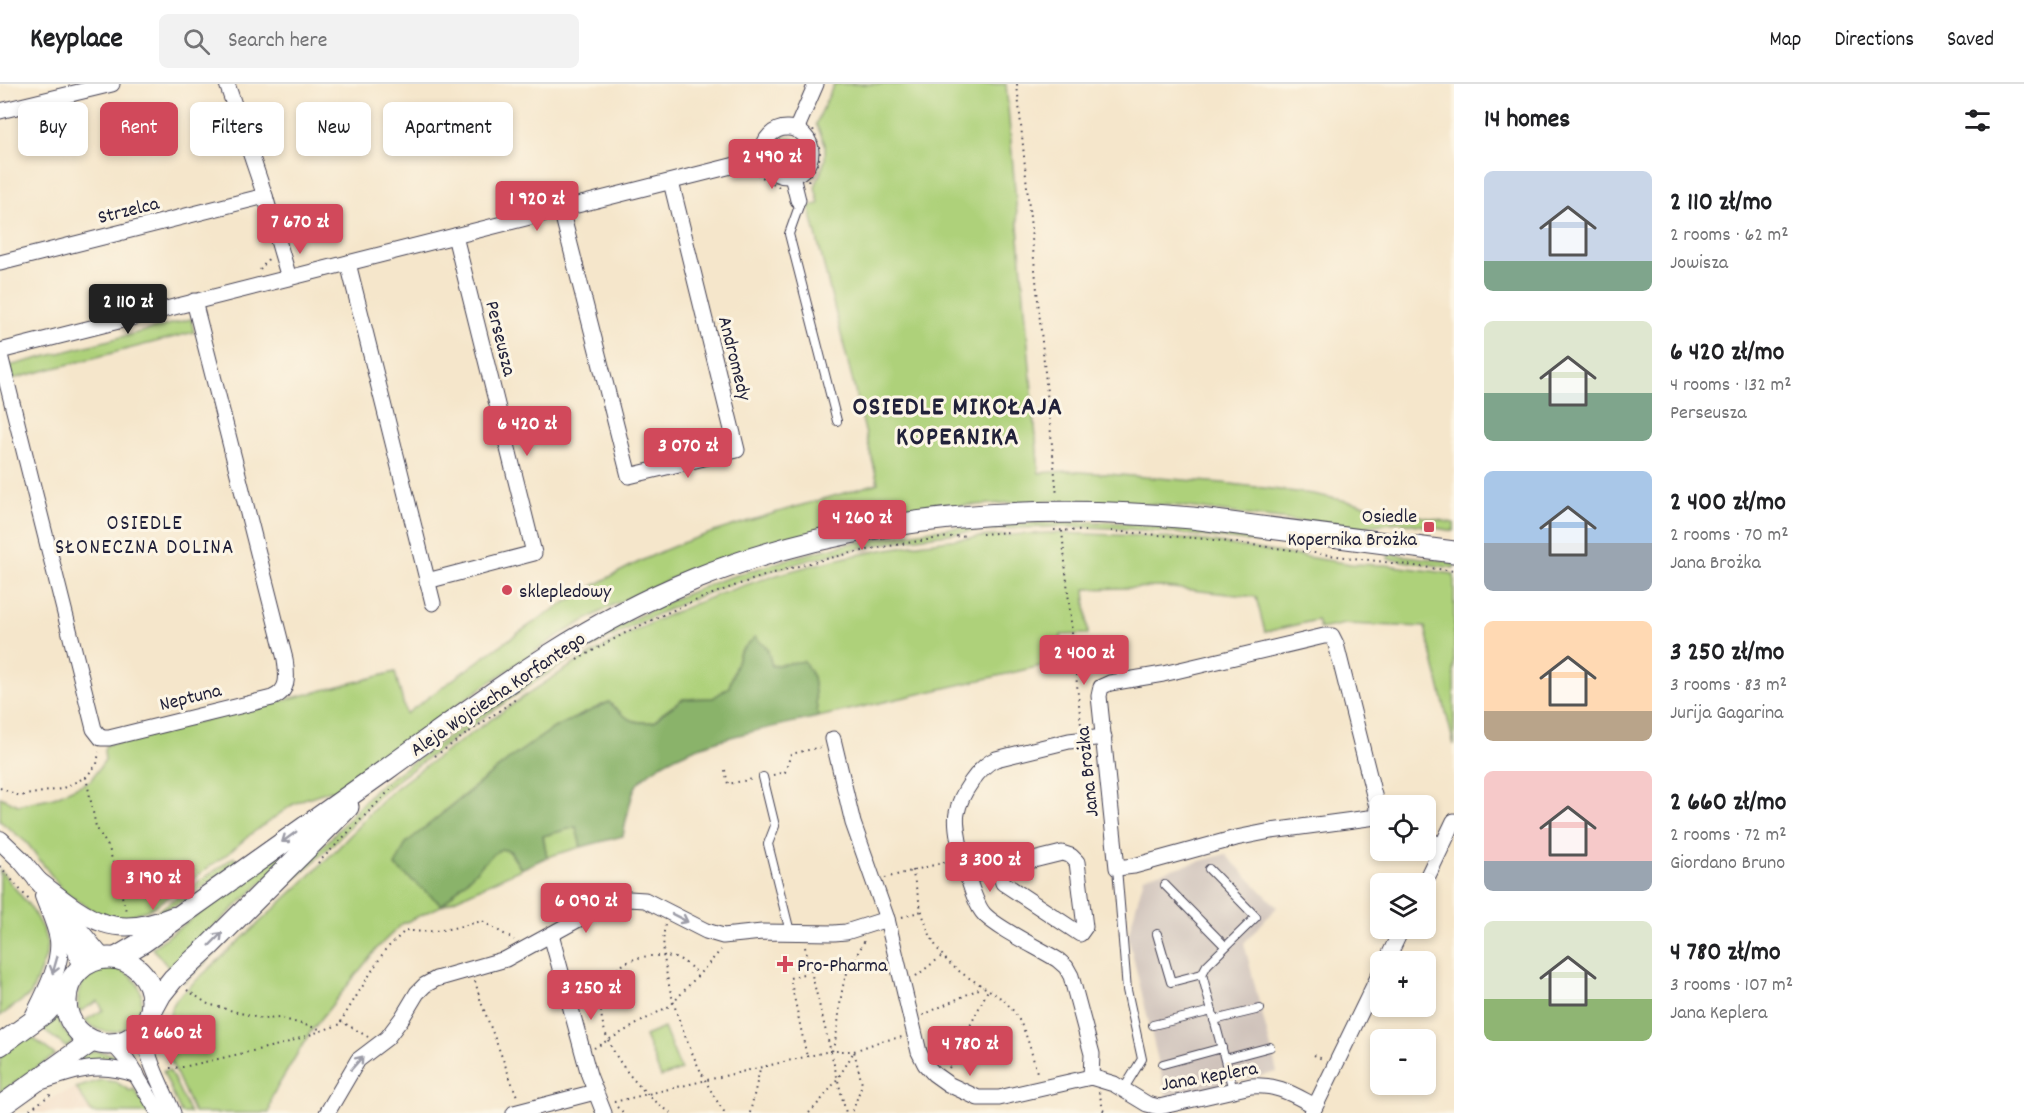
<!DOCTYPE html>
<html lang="en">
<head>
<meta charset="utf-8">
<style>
  :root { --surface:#fff; --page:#f2f2f2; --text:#202124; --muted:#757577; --line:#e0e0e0; --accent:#d1495b }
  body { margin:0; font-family:Dekko,sans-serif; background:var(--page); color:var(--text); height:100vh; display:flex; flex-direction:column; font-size:22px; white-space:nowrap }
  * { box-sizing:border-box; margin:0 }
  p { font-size:20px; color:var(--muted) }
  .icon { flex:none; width:33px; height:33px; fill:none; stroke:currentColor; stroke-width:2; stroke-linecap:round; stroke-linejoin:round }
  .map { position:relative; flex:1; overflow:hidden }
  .drawer { display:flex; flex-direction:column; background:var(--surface); width:570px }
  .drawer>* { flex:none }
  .hud { position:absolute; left:18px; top:18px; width:570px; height:54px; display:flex; gap:12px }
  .fabs { position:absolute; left:1370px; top:711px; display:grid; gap:12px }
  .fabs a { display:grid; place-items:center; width:66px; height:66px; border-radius:9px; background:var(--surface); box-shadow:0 3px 9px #0003; font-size:30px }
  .price { position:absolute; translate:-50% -51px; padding:0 14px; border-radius:6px; background:var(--accent); color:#fff; font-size:20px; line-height:39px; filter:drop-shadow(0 2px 3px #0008) }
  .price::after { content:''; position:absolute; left:50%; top:36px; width:18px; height:14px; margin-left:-9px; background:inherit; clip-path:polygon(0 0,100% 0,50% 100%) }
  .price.active { background:#222; color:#fff }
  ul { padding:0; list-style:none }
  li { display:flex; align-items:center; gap:18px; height:150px; padding:0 30px }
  li span { display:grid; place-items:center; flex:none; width:168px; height:120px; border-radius:9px; color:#555 }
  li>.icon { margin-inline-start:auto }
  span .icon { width:72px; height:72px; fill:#fffc; stroke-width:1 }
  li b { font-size:26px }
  h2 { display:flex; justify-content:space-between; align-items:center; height:72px; padding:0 30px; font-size:26px }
  .pill { padding:0 21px; border-radius:9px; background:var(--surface); box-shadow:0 3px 9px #0003; font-size:21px; line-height:54px }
  .pill.active { background:var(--accent); color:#fff }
  header { display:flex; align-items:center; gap:36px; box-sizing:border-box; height:84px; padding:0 30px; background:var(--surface); border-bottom:2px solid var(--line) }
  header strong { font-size:28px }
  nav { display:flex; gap:33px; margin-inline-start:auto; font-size:21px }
  .search { width:420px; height:54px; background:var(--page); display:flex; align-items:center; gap:15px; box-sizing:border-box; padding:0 21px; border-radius:9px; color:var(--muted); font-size:22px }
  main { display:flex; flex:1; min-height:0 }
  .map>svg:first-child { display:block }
  .built { fill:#f1d5bd }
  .industrial { fill:#cec1ba }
  .green { fill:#aed17a; stroke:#687a5a; stroke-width:1.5 }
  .forest { fill:#8ab36a; stroke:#566a52; stroke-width:1.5 }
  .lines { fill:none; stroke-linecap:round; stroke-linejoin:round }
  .service-casing { stroke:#423f51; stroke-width:10 }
  .minor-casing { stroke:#423f51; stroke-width:17 }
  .tertiary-casing { stroke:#423f51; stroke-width:20 }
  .secondary-casing { stroke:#423f51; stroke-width:23 }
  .path { stroke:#423f51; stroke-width:2; stroke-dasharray:1.5 4.5; stroke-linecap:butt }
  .service { stroke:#fff; stroke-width:8 }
  .minor { stroke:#fff; stroke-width:15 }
  .tertiary { stroke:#fff; stroke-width:18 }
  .secondary { stroke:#fff; stroke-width:21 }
  .oneway { stroke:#9c9ca7 }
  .poi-dot { fill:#d1495b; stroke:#fcf5e5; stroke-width:2 }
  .labels { text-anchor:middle; stroke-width:6; stroke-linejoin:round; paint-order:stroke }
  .street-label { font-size:20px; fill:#22223b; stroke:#fcf5e5 }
  .poi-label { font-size:20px; fill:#22223b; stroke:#fcf5e5; text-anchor:start }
  .neighbourhood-label { font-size:21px; letter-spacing:1.5px; fill:#22223b; stroke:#fcf5e5 }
  .district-label { font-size:26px; font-weight:bold; letter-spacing:1.5px; fill:#22223b; stroke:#fcf5e5 }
</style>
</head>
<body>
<header>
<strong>Keyplace</strong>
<div class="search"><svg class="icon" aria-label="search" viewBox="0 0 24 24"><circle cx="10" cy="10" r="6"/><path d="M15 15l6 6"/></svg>Search here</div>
<nav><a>Map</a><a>Directions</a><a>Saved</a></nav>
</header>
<main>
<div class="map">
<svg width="1454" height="1029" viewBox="0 0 1454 1029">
  <rect width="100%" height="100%" fill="#fcf5e5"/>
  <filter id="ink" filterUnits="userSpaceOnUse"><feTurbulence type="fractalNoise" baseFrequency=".0167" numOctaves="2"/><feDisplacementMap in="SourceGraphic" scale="12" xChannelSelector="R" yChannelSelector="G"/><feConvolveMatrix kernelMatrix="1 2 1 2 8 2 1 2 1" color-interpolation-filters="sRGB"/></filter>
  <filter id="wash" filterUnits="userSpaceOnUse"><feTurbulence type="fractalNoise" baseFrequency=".008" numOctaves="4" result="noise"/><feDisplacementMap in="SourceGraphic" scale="24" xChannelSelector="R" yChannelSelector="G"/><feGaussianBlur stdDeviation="1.35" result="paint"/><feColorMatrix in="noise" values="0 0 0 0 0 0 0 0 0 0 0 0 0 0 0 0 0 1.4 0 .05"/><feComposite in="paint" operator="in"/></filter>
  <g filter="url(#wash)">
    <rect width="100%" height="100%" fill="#f5e6cb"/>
    <path class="built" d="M76,1004L92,1029H32L57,1011Z"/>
    <path class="industrial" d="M1225,770L1277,823L1244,859L1277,988L1167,1014L1128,852L1144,793Z"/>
    <g class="green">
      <path d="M834,0H1006L1039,389L1068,387L1223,399L1313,410L1454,439V447L1400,438L1367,442L1365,446L1179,422L1133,419L1038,417L958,422L899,430L753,463L675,493L613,521L561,550L477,607L334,709L331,706L304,715L292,721L251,750L230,768L159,819L148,826L131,831L132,837L104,834L64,808L27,759L0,737V713L18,721L54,713L90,697L105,676L104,666L106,661L395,588L406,630C492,566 581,499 682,459C746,435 813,419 878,399L809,122L819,120L815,103L825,76V60L816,40Z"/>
      <circle cx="786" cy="68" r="15"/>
      <path d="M191,235L194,248L12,295L9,282Z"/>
      <path d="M1107,438L1191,444L1268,454V460C1198,451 1128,442 1058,443C892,445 728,485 584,568C519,605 460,651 399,695L382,708L336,757L184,899L331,754L375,705L551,580L622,540L679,513L721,496L792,474L848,460L932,446L1012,439Z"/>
      <path d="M1053,449L1147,452L1206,457L1351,480L1386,481L1454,490V661L1425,543L1345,540L1320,545L1317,536L1265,548L1256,513L1163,503L1085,505L1088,550L1061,551L1063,577L818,633L813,593L804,578L772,582L767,564L740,568L729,603L713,614L683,615L662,630L654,638C629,640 626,634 609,618L554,644L512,673L445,726L395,782L441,820L491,772L501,765L509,767L521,785L402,840L378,863L309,950L272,1012L269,1029H194L164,962L171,925L177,914C231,864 287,815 339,763C358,744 375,721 396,704C422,683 452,664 479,644C516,618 552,592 591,570C734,489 889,453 1053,449Z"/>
      <path d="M1389,470L1454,478V484L1388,475Z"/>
      <path d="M343,724L169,884L152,864Z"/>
      <path d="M576,743L581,763L547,773L543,752Z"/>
      <path d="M234,773L237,778L183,817L152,831Z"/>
      <path d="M0,786L31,824L43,846L47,859L46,872L31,910L0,932Z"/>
      <path d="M109,883C171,894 134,977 84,937L103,926L98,917L79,928C74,905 85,886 109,883Z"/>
      <path d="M56,932L65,948L73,956L72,959L66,963L41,944Z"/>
      <path d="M664,944L681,986L661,993L645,952Z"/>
      <path d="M29,951L55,971L0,1009V972Z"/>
      <path d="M95,967L112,970L124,980L100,976L79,982L78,971Z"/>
      <path d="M168,986L170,987L190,1029H181L163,987Z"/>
      <path d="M101,996L116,998L130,1007L134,1005L149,1029H92L76,1004Z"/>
    </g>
    <path class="forest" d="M755,553L767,564L772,582L804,577L813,593L818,633C766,645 675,659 638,699C632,706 625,741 623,752L581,763L576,743L543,752L547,773L521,785L510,767L501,765L491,772L442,821L395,782L406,759L512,673L554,644L609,618C626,634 630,640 654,638L662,630L683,615L713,614L729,603L740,568Z"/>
  </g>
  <g filter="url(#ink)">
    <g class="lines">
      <g class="service-casing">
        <g id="service">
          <path d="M798,116L799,122L789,150L837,337"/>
          <path d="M763,693L775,742L768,760L790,848"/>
          <path d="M1117,784L1127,906L1142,975L1123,1006"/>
          <path d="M1165,801L1225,862"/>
          <path d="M1157,850L1171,898L1202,890L1207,881L1256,833L1209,785"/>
          <path d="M1202,890L1233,1006"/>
          <path d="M1214,936L1260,925"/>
          <path d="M1153,941L1212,927"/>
          <path d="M1225,975L1270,963"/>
          <path d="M1163,980L1222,964"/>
        </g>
      </g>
      <g class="minor-casing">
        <g id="minor">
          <path d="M227,0L265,112L289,194"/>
          <path d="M0,27L112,0"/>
          <circle cx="787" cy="68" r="24"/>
          <path d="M796,46L816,0"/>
          <path d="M792,92L798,116"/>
          <path d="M561,125L629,392L737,366L671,98"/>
          <path d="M0,179L265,112"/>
          <path d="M348,179L433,519"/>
          <path d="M0,267L763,74"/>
          <path d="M0,271L94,645L101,654H109L272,614C290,607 287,591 285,575L194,217"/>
          <path d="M427,497L534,469L455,152"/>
          <path d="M833,655L853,739L887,835L919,968L925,980L934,990L948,1000L978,1014H999L1091,993L1114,1000L1147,1020L1159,1023L1251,1002C1278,1000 1292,1010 1315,1022"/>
          <path d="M1376,733L1377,723L1336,560L1332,552H1324L1163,590L1110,599L1101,603L1099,612L1117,784L1134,782L1236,754L1271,747L1376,733L1380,734"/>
          <path d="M1425,754L1442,762"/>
          <path d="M968,792L1062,769L1071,772L1077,778L1085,843L1080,850L1003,799L999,785"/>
          <path d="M1424,800L1454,737"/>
          <path d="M551,851L589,991L604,1029"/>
          <path d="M1386,878L1402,844"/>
          <path d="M145,941C143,972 162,1001 173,1029"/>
          <path d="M113,960L127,976L159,1029"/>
          <path d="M1091,993L1092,970L1071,892L1066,883L1058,876C1039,864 998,845 984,830C972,818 953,746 957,729C960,711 979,682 996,675L1069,657L1104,653"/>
          <path d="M41,998C78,986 99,977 137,991"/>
          <path d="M327,1029L358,976L387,954L402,934L417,909L425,901L436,895L506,875L599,824L629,815L645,816L706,847L723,852L762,848L834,849L846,848L887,835"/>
          <path d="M514,1029L595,1008"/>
          <path d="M1312,1029L1380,889"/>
        </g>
      </g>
      <g class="tertiary-casing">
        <g id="tertiary">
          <path d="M0,756L21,776L102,874"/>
          <path d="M37,796C85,833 110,858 173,832"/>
          <path d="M62,839L77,867L81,883"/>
          <path d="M31,939C42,916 62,882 59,856C57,841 49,826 44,812"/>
        </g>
      </g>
      <g class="secondary-casing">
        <g id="secondary">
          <path d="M116,874L143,858C224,800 306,743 387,685C488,612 579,542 695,495C853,431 1024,419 1192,434L1454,468"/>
          <circle cx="109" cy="917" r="43"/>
          <path d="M150,930L161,910L173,895L209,862L348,723"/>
          <path d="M0,961L46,928L67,905"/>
          <path d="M0,1023L92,957"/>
        </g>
      </g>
      <g class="path">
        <path d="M1017,0L1057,412"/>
        <path d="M757,90L781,104"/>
        <path d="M808,97C822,69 824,76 813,45"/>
        <path d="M260,186L269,174"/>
        <path d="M1054,446L1085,447"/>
        <path d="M1062,447L1081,641"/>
        <path d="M1111,447L1206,455L1454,487"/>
        <path d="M982,450L1010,448"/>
        <path d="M577,576C699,503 826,466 968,451"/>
        <path d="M435,672L516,615"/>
        <path d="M725,686L728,700L753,695"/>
        <path d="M773,691L785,688L791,670L821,663"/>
        <path d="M86,693L96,743L109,764L126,827"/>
        <path d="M0,704L20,712L61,705L86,693L97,680L99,668"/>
        <path d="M318,779L394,702"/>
        <path d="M0,782L29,816"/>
        <path d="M912,786C919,814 923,845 940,868C955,890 981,899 1002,915C1025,934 1030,965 1038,992"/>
        <path d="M885,794L949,777"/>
        <path d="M902,833L922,827"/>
        <path d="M665,841C655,892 695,987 725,1029"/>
        <path d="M805,863L846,1029"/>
        <path d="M803,890L790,894L807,973"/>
        <path d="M916,892L942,872"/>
        <path d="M475,897L481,918L518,1015"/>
        <path d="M187,906L208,920L262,935L280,934L323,946"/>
        <path d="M923,931L983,903"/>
        <path d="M368,953L341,937L385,866L406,846C433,851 457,843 482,837L514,856"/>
        <path d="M161,956L165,938"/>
        <path d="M594,964L671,921L721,866"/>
        <path d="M832,967C840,945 838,921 844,898C848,883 858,870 865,856"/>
        <path d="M1314,971L1322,975"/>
        <path d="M170,984L183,983L283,960L344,939"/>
        <path d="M949,984L988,906"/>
        <path d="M1099,1008L1104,1029"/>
        <path d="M614,1018L830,967H854L881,957L903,953"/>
        <path d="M617,1023L624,1029"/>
        <path d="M25,1029L53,1009"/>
        <path d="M671,1029C638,1007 599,962 601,920C604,890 625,872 653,872C663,872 672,872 681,876C687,880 693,885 699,890"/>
        <path d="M750,1029L760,985"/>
        <path d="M809,1029C827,1011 842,990 854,967L862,1000L852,1029"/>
      </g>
      <use href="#service" class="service"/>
      <use href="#minor" class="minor"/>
      <use href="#tertiary" class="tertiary"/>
      <use href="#secondary" class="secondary"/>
    </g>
    <defs><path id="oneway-shaft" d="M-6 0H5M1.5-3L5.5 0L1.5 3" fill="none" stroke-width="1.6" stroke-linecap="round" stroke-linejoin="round" transform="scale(1.5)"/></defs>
    <g class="oneway">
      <use href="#oneway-shaft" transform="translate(289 753) rotate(144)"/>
      <use href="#oneway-shaft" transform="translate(680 834) rotate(27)"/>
      <use href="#oneway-shaft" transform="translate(216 855) rotate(-45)"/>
      <use href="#oneway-shaft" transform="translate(55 881) rotate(106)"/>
      <use href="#oneway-shaft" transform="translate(357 979) rotate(-49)"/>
    </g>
  </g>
  <g class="poi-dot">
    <rect x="1423" y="437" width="12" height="12" rx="3"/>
    <circle cx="507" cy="506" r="6"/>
    <path d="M782 871h6v6h6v6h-6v6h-6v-6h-6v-6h6z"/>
  </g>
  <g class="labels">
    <g class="street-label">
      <text transform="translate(128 125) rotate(-14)" y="7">Strzelca</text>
      <text transform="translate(502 254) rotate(76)" y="7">Perseusza</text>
      <text transform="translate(736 274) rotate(76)" y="7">Andromedy</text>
      <text transform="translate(497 609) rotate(-34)" y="7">Aleja Wojciecha Korfantego</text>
      <text transform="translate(190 612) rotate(-14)" y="7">Neptuna</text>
      <text transform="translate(1086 688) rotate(-96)" y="7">Jana Brożka</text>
      <text transform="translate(1209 991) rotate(-10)" y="7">Jana Keplera</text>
    </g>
    <g class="poi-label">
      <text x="1417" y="438" text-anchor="end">Osiedle<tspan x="1417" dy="23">Kopernika Brożka</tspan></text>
      <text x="519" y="513">sklepledowy</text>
      <text x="797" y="887">Pro-Pharma</text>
    </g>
    <g class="neighbourhood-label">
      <text x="145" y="445">OSIEDLE<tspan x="145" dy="24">SŁONECZNA DOLINA</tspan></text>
    </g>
    <g class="district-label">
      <text x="958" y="330">OSIEDLE MIKOŁAJA<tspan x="958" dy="30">KOPERNIKA</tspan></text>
    </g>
  </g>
</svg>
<div class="fabs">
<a><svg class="icon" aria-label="locate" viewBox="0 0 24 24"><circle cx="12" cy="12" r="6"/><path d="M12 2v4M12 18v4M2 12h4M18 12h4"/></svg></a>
<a><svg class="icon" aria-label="layers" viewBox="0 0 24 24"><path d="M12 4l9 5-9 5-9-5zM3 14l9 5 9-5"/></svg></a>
<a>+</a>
<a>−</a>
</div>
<b class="price" style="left:772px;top:106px">2 490 zł</b>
<b class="price" style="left:537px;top:148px">1 920 zł</b>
<b class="price" style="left:300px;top:171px">7 670 zł</b>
<b class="price active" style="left:128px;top:251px">2 110 zł</b>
<b class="price" style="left:527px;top:373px">6 420 zł</b>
<b class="price" style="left:688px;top:395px">3 070 zł</b>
<b class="price" style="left:862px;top:467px">4 260 zł</b>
<b class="price" style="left:1084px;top:602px">2 400 zł</b>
<b class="price" style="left:990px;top:809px">3 300 zł</b>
<b class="price" style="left:153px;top:827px">3 190 zł</b>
<b class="price" style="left:586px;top:850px">6 090 zł</b>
<b class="price" style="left:591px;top:937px">3 250 zł</b>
<b class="price" style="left:171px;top:982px">2 660 zł</b>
<b class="price" style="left:970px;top:993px">4 780 zł</b>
<div class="hud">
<a class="pill">Buy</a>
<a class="pill active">Rent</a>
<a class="pill">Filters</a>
<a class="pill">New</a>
<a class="pill">Apartment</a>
</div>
</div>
<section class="drawer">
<h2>14 homes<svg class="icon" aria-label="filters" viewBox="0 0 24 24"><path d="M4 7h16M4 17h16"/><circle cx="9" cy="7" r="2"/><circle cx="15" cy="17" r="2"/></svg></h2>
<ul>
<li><span style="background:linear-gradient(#c9d6e8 75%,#7fa58c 0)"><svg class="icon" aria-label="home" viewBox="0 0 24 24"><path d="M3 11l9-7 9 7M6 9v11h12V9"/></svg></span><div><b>2 110 zł/mo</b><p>2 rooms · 62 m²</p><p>Jowisza</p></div></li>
<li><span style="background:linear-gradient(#dfe7d0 60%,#7fa58c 0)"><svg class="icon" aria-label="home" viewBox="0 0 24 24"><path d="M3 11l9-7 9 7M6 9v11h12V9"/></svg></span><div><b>6 420 zł/mo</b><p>4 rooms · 132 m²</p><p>Perseusza</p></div></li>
<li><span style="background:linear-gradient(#a9c7e8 60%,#9aa5b1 0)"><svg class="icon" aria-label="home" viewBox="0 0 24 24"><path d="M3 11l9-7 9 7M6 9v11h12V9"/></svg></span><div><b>2 400 zł/mo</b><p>2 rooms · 70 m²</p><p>Jana Brożka</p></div></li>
<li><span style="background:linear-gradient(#ffd9b3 75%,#b9a48a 0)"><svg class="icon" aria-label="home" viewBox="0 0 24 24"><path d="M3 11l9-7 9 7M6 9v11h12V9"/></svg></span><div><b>3 250 zł/mo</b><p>3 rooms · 83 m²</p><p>Jurija Gagarina</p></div></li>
<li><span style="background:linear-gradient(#f6c9c9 75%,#9aa5b1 0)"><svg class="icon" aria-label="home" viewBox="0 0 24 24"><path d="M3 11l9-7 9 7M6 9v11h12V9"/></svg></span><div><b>2 660 zł/mo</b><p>2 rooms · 72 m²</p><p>Giordano Bruno</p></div></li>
<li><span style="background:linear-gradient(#dfe7d0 65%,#8fb573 0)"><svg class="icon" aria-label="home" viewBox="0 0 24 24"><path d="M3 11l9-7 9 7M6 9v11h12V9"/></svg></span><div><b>4 780 zł/mo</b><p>3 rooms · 107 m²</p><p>Jana Keplera</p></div></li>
</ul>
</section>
</main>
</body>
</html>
